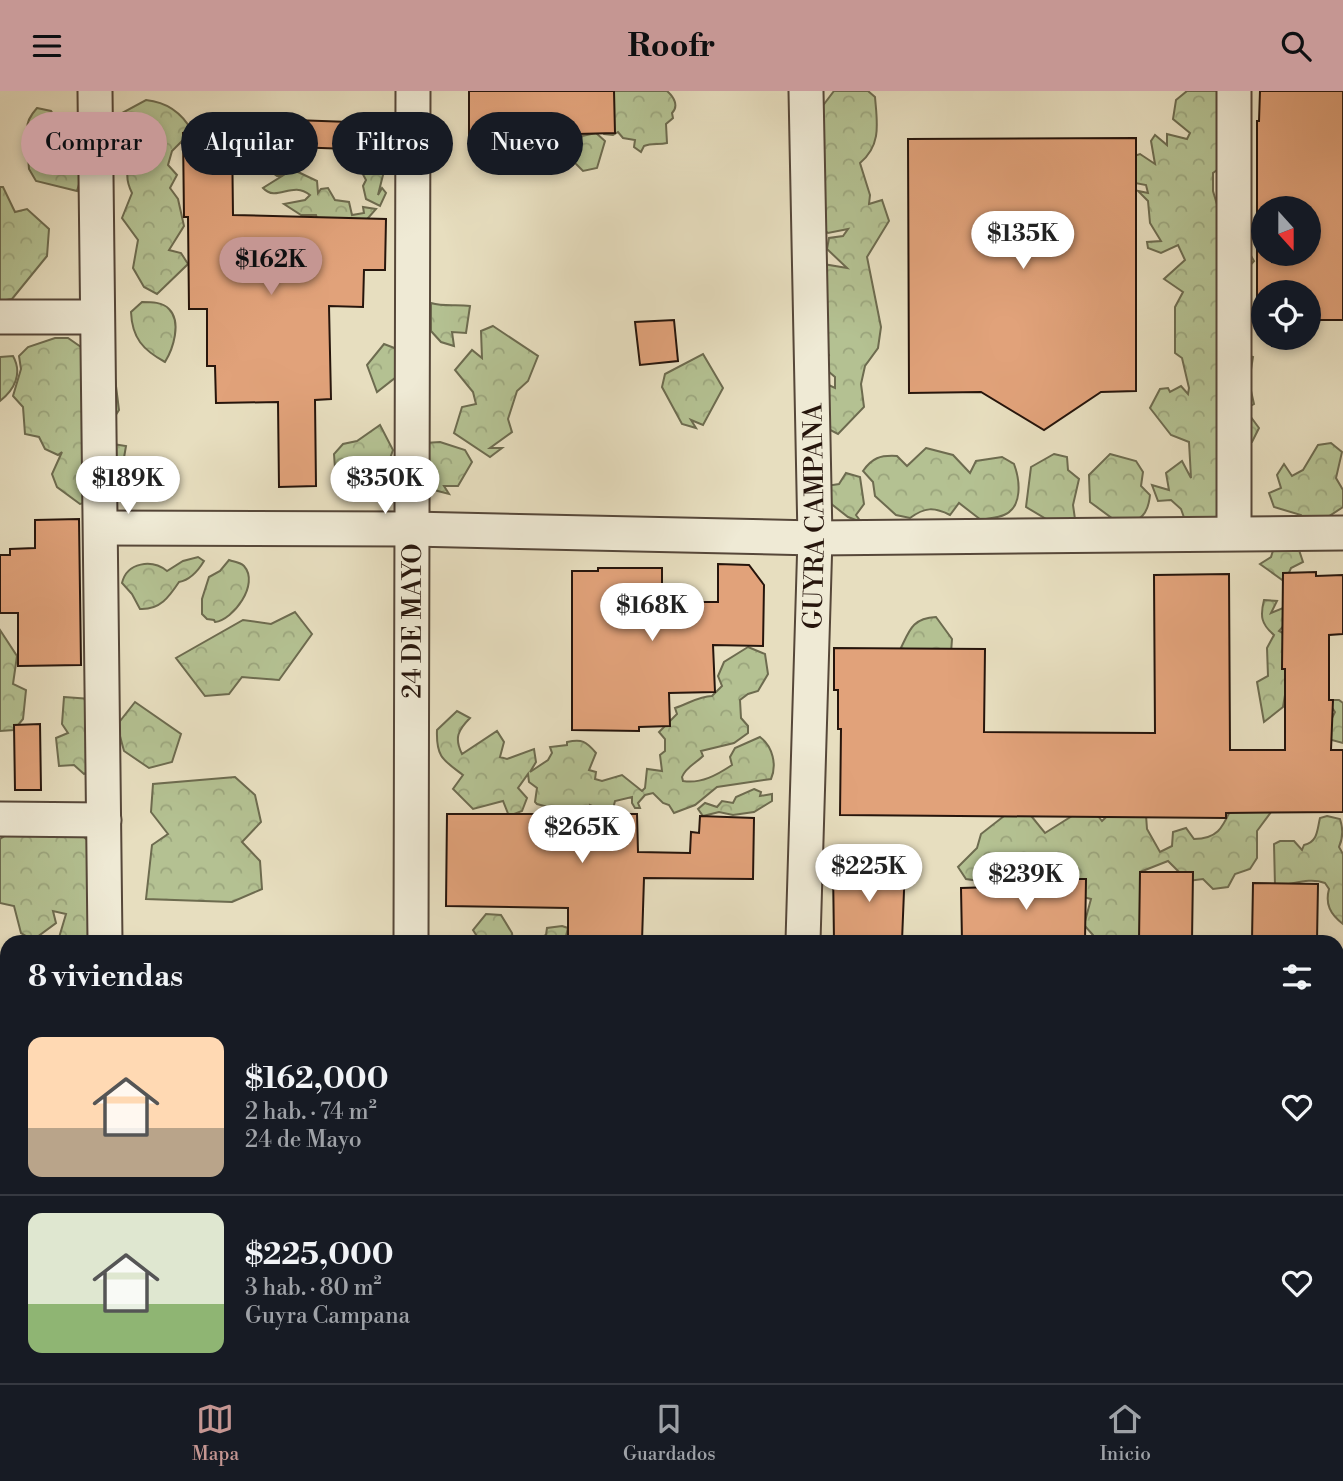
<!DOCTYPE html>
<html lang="es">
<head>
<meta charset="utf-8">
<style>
  :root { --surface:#171b24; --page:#242831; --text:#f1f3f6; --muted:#9ea1a6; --line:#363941; --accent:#c59692 }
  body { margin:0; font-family:"Libre Bodoni",serif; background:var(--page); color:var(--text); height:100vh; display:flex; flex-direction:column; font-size:26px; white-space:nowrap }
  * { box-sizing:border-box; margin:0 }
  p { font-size:23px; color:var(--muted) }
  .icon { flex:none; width:38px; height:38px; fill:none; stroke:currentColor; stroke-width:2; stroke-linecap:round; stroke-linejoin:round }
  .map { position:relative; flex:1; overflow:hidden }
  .details { position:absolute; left:0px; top:844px; width:1344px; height:450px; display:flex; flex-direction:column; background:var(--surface); border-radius:21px 21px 0 0; box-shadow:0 4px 10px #0003 }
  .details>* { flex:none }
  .top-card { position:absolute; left:21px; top:21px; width:700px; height:63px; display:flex; gap:14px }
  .needle { width:46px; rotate:159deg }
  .controls { position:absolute; left:1251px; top:105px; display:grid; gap:14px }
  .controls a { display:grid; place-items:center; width:70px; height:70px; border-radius:50%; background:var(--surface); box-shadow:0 4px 10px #0003; font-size:35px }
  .price { position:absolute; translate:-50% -60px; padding:0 16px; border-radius:24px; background:#fff; color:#222; font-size:23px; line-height:46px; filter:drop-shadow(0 2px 4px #0008) }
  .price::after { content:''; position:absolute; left:50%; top:42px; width:21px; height:16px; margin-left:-10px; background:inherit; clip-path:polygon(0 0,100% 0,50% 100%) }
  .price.current { background:var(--accent); color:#111 }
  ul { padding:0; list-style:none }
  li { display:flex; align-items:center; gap:21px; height:175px; padding:0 28px }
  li+li { border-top:2px solid var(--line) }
  li span { display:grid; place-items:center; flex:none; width:196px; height:140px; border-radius:14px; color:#555 }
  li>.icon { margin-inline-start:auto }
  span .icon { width:84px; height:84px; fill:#fffc; stroke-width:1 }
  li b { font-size:30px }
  h2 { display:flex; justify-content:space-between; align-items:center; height:84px; padding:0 28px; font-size:30px }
  .pill { padding:0 24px; border-radius:32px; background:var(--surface); box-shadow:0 4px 10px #0003; font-size:24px; line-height:63px }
  .pill.current { background:var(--accent); color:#111 }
  header { display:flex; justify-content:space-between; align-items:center; height:91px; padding:0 28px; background:var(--accent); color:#111; font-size:32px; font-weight:700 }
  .dock { display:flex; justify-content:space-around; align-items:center; height:98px; border-top:2px solid var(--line); background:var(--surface); font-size:19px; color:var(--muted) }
  .dock a { display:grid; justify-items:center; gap:4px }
  .dock .current { color:var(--accent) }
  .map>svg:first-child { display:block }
  .forest { fill:url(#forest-crowns); stroke:#6d6b4f; stroke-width:2 }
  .building { fill:#e1a27a; stroke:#26150c; stroke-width:2; fill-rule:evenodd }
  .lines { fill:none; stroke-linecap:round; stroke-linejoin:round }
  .minor-casing { stroke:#564739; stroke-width:37 }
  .minor { stroke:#efead5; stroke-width:33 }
  .labels { text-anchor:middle; stroke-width:6; stroke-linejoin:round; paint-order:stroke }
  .street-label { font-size:26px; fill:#26150c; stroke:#efead5 }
</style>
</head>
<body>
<header><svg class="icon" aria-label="menu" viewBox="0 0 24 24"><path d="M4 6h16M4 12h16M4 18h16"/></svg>Roofr<svg class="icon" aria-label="search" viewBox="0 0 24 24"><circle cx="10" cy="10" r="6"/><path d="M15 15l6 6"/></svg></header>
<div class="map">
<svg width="1343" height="1292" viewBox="0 0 1343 1292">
  <defs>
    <pattern id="forest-crowns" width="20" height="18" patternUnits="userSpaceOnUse" patternTransform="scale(1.75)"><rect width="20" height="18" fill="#b4c192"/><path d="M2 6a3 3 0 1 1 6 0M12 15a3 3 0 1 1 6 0" fill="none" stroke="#9ba57d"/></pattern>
  </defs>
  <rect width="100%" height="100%" fill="#e7debf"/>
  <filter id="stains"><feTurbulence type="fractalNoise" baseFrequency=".00286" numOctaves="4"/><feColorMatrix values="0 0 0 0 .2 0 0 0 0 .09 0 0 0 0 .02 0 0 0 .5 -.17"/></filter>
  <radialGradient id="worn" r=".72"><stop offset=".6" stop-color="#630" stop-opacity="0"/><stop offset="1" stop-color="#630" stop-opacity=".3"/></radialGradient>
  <g class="forest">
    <path d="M601,0H667C674,6 679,15 672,22L673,27L666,33L667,52C659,54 652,52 644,55L641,61L634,56L635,49L623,47L618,41L613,44L604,43L598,35Z"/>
    <path d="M834,0H868L875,6C877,31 882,54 860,72L870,104L869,113L882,109L889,130L867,166L881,236L878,257L865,275L861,293L864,316L838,343L811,329L822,291L835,297V286L822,275L829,264L817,249L823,173L847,177L827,158L829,147L843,145L848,138L828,142L818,134L815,25Z"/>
    <path d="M1187,0H1229L1224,74L1213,82V100L1222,130L1237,140L1254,170L1237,189L1246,264L1253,266L1249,291L1254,313L1245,318L1259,337L1252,351L1237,358L1220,430L1187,435L1181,418L1171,409L1158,410L1152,394L1169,399L1166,382L1182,370L1191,387L1189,351L1171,344L1150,317L1160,298L1168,297L1170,301L1181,295L1188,303L1189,297L1182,267L1175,262V216L1183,201L1164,188L1185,169L1178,154L1161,162L1148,157L1147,151L1161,150L1150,132L1148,110L1138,100L1148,102L1146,94L1135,92L1131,66L1140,63L1155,73L1151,50L1155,44L1167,54V43L1187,48L1190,42L1173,28L1176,9Z"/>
    <path d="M146,9C166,11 182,22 192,40L172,60L168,74L177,84L170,97L178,108L184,135L169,159L181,162L188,173L157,203L144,196L133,177L138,149L122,127L132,102C121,80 131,72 143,55L116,56L106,45L122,22Z"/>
    <path d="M37,17L51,20L59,32L60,45L69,35L82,37L93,46L77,100L36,90L29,78L28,65L40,58C27,41 21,35 37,17Z"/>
    <path d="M290,23L301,30L300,37L291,40L294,56L292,61L296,67L298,81L317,90L318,102L321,98L328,97L335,109L349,111L352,124L364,122L363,116L376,118L362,134L320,138L316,124H301L284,113L305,109L310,104C292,89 277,112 263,97L282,85H277L265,76L271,53L270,47L264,43L262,29Z"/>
    <path d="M596,42L605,50L597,77L583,80L575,72L577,58L582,45Z"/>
    <path d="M376,59L382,62L380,69L386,72L378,104L382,97L386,102L380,115L366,108L363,95L366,89L359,76L364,63Z"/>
    <path d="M0,96H3L15,121L27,118L49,138L47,165L12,208L0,210Z"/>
    <path d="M142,211C151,211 163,211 169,218C182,231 173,258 165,271C143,259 132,247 131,221Z"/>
    <path d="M431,212C445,216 456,213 470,215L466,242L452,241L454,255L441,251L431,240Z"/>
    <path d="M493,235L538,265L528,290L517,300L508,328L512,341L490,357H502L490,366L454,342L462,316L476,313L473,301L455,279L472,259L482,267L481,240Z"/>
    <path d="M55,247H68L114,279L119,319L103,344L113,353L126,355L119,396L107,406L80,413L57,396L52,383L62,361L58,364L45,358L39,346L25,343L23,316L13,305L21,278L19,265L28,256Z"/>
    <path d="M384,253L397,258L400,283L377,301L367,274Z"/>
    <path d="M703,263L723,297L703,334L691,329L696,337L682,333L662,296L665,283Z"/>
    <path d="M13,265C23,283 14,299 0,310V266Z"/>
    <path d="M380,334L393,359L388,373L354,390L335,377L334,363L343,353L357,350Z"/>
    <path d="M440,351L465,359L472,371L458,395H444L449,403L434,399L424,389L429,377L421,365L425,352Z"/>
    <path d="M1331,352L1342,361L1336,387L1343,399V416L1311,437H1306L1301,424L1274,416L1269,402L1281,397L1277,384L1284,373L1292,385L1303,379L1318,354Z"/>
    <path d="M926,357L953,364L970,382L976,370L1002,366L1014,373C1020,389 1023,416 1004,424C997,427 988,427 981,429L959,412L950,424C934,416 925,416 910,427L896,424L875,405L873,391L863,380C872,367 880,364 897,365L907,375Z"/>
    <path d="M1054,363L1067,366L1068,379L1079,388L1073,414L1075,428L1062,433L1063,438L1026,416L1031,376Z"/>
    <path d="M1110,363L1136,370L1143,381L1141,395L1150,404C1148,424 1141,428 1124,436L1090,411L1089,384Z"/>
    <path d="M846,382L860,386L864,413L856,424L861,431L848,426L825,408L826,395L839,393Z"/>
    <path d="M1275,453L1299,459L1303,471L1291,477L1285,491L1260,473L1271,466Z"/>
    <path d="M198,466L204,470C198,480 190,489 179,491C169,506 160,519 140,518L132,503L122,492C127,471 152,468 167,480L183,470Z"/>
    <path d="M229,469C234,471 240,471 244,475C260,493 233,529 215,531L214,529L207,528L202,523V508L209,486L220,480Z"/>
    <path d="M1264,509L1277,510L1271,522L1283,517L1288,530L1279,540L1290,546L1294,579L1286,598L1283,616L1264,631L1257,591L1268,585L1267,557L1274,544C1261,533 1260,525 1264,509Z"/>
    <path d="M295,521L312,543L279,589L242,586L229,603L205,605L176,567L243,529L271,533Z"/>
    <path d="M936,526L952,548L951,562L899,561C909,541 911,527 936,526Z"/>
    <path d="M0,539L17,565L13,593L26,599L23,628L14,639L0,640Z"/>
    <path d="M748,556L765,563L768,583L758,600L748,603L740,609L741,627L748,635V642L734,652L701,660L703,665C695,673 686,676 682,686L683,690C701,693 717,684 732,674L730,666L735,657L760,646C773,656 777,674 771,688L717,696L695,714L674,722L669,714L663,712L653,702L645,704L638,712L640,717H635L632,712V706L615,710L613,718H600L590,714L591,722L595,729L537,713L535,711L537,697L529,691L528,683L518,697L527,707L522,720L509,725L503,710L473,718L453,698L463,684C443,669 436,666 437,639L457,620L470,627C458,639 454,647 462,663L497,640L504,651L500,666L507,668L534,658L536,671L530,681L548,669L552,662L550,656L567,654V651C582,648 586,650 596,662L589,679L596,681L595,688L602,690L622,684L642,700L645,697L647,678L662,680L660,664L665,660V648L659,641L677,623L675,617C688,613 699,605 712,605L722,595L718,585L724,571Z"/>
    <path d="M64,606L91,608L100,619L86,656L98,661L96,675L84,683L74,674L59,675L56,647L68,642L62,633Z"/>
    <path d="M1332,609H1339L1343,612V652L1328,648L1330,631L1335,621L1331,615Z"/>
    <path d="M135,611L181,643L172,671L149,677L124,660L117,634Z"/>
    <path d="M235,686L255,704L261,731L242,751L260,770L262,798L232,811L146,808L152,754L168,743L151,721L153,693Z"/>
    <path d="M754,698L761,701L760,705L772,703V710L754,721L733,724L719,721L703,725L698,718L705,712L717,716L722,710L733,712L736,706Z"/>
    <path d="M1236,708L1274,717L1257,740V767L1250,778L1235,783L1228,796L1213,798L1203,788L1188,790L1168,770L1140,781L1141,815L1148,826L1137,850H1095L1093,844L1084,834L1091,808L1048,797L1018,823L1013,795L966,788L958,776L977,757L981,743L1013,718L1028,721L1045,742L1080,720H1094L1102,730L1122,711L1146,724L1147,738L1160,761L1172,755L1173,741L1186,737L1194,748C1223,748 1224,730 1236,708Z"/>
    <path d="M1327,725L1340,728C1343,737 1343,747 1339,756L1343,763V833C1330,823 1325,813 1329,798L1325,792C1308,786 1293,794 1275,795L1274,753L1280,750H1294L1302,759L1304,754C1318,751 1317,739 1320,727Z"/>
    <path d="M33,727L75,738L95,756L88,841L89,850H58L66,823L53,820L56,832L33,849L21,842L14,815L0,812V748Z"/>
    <path d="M486,823L501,824L512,842L513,850H480L473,839Z"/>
    <path d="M562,835L568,837L566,845L569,850H541L540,847L546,844L547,837Z"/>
    <path d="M0,898V906L5,911L7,909V944L4,946L6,967L0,972Z"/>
    <path d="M0,1236H7V1286H103L97,1292H0Z"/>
    <path d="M1337,1244L1343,1246V1292H1325L1328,1286H1337Z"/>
    <path d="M838,1286H1033L1035,1292H848Z"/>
  </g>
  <g class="building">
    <path d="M469,0H614L615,42L540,44V51H469Z"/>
    <path d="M1260,0H1343V229H1309V201H1264V229H1257V30H1259ZM1264,117H1309V163H1264Z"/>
    <path d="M294,29L377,32L376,59L294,56Z"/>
    <path d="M232,41L233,124L386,128L385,179H364L363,216L329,215L331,308L315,309L316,395L279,396L278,311L216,312L215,275H207V218H189L188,126H184L183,42Z"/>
    <path d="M1136,47V300L1101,301L1044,339L981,301L909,302L908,48Z"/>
    <path d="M674,229L678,270L640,274L635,231Z"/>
    <path d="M79,428L81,574L18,575V522H0V464H10V458L35,457V429Z"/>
    <path d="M718,473L749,474L764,494L763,555L713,554L715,601L669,602L670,635L639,636V640L572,639V480H598V477H662V511H718Z"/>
    <path d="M1316,481V485L1343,484V543L1329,544V609H1333L1331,659H1343V721L1226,722V727L840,724L841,638H838V599H834V557L985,558L984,641L1155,642L1154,484L1229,483L1230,659H1285V578H1282L1283,482Z"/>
    <path d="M40,633L41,699H15L14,634Z"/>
    <path d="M447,723H637L638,761L690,762L691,741L699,742L700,725L754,727L753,788L644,787L642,850H589V845H568V817L446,815Z"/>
    <path d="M905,775L902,850H834L833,777Z"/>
    <path d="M1140,781H1193L1192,850H1139Z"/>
    <path d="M1029,788H1086L1085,850H962L961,797L1029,795Z"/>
    <path d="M1253,792L1318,793L1317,850H1252Z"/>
  </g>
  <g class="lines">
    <g class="minor-casing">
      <g id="minor">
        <path d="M95,0L105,850"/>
        <path d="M0,226H97"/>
        <path d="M101,437L412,438L815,447L1343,442"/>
        <path d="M1234,442V0"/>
        <path d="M0,728L104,729"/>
        <path id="s1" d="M411,850L413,0"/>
        <path id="s2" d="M803,850L815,447L806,0"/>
        <path d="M1337,949H1343"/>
        <path d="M0,1232H7"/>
        <path d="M107,1292V1286"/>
        <path d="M409,1292V1286"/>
        <path d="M790,1292L791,1286"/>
      </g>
    </g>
    <use href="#minor" class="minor"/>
  </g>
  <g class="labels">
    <g class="street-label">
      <text dy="9" stroke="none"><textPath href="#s2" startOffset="425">GUYRA CAMPANA</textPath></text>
      <text dy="9" stroke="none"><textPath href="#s1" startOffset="320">24 DE MAYO</textPath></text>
    </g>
  </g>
  <rect width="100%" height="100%" filter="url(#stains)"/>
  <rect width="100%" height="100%" fill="url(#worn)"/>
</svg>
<div class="controls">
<a><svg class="needle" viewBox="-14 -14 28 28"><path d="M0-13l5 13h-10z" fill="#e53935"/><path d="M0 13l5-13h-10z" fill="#9ea1a6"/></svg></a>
<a><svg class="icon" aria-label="locate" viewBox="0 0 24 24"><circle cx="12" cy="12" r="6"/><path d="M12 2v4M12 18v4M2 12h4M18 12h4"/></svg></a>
</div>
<b class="price" style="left:1023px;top:180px">$135K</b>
<b class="price current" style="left:271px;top:206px">$162K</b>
<b class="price" style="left:128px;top:425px">$189K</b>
<b class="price" style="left:385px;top:425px">$350K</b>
<b class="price" style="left:652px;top:552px">$168K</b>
<b class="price" style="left:582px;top:774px">$265K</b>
<b class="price" style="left:869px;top:813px">$225K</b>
<b class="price" style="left:1026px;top:821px">$239K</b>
<div class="top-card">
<a class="pill current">Comprar</a>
<a class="pill">Alquilar</a>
<a class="pill">Filtros</a>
<a class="pill">Nuevo</a>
</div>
<section class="details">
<h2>8 viviendas<svg class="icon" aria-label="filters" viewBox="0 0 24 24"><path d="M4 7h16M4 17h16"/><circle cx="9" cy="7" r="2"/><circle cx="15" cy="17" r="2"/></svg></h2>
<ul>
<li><span style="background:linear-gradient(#ffd9b3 65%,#b9a48a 0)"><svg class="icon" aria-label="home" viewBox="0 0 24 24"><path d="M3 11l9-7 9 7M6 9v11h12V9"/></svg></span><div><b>$162,000</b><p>2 hab. · 74 m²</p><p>24 de Mayo</p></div><svg class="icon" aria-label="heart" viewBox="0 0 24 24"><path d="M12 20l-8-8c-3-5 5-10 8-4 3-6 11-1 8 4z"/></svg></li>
<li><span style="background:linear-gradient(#dfe7d0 65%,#8fb573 0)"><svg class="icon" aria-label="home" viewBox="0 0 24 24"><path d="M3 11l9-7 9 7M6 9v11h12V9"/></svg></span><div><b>$225,000</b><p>3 hab. · 80 m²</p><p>Guyra Campana</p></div><svg class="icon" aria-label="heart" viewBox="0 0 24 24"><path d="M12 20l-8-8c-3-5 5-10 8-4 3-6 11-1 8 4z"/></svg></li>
</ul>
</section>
</div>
<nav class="dock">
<a class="current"><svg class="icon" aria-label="map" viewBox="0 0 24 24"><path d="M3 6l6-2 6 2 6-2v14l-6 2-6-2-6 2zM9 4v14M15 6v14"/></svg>Mapa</a>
<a><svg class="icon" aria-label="saved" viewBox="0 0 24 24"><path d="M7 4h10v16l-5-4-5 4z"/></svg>Guardados</a>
<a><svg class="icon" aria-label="home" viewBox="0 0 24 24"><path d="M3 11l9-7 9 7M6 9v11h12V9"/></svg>Inicio</a>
</nav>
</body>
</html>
